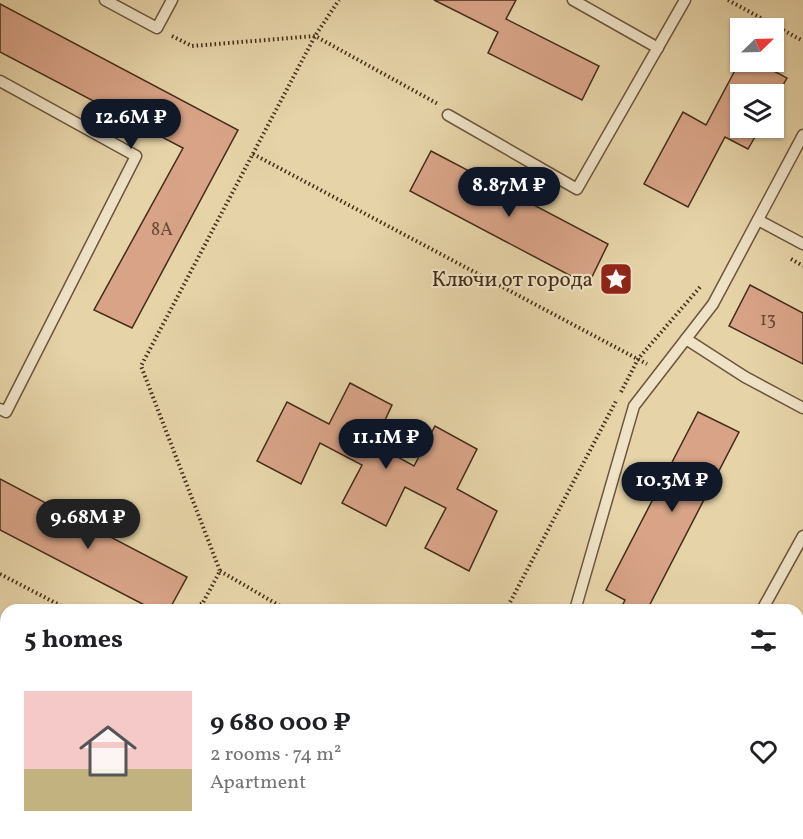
<!DOCTYPE html>
<html lang="en">
<head>
<meta charset="utf-8">
<style>
  :root { --surface:#fff; --page:#f6f6f6; --text:#202124; --muted:#757577; --accent:#111827 }
  body { margin:0; font-family:Vollkorn,serif; background:var(--page); color:var(--text); height:100vh; display:flex; flex-direction:column; font-size:22px; white-space:nowrap }
  * { box-sizing:border-box; margin:0 }
  p { font-size:20px; color:var(--muted) }
  .icon { flex:none; width:33px; height:33px; fill:none; stroke:currentColor; stroke-width:2; stroke-linecap:round; stroke-linejoin:round }
  .map { position:relative; flex:1; overflow:hidden }
  .sheet { position:absolute; left:0px; top:604px; width:804px; height:236px; display:flex; flex-direction:column; background:var(--surface); border-radius:18px 18px 0 0; box-shadow:0 2px 4px #0004 }
  .sheet>* { flex:none }
  .needle { width:39px; rotate:67deg }
  .fabs { position:absolute; left:730px; top:18px; display:grid; gap:12px }
  .fabs a { display:grid; place-items:center; width:54px; height:54px; border-radius:0px; background:var(--surface); box-shadow:0 2px 4px #0004; font-size:30px }
  .price { position:absolute; translate:-50% -51px; padding:0 14px; border-radius:21px; background:var(--accent); color:#fff; font-size:20px; line-height:39px; filter:drop-shadow(0 2px 3px #0008) }
  .price::after { content:''; position:absolute; left:50%; top:36px; width:18px; height:14px; margin-left:-9px; background:inherit; clip-path:polygon(0 0,100% 0,50% 100%) }
  .price.selected { background:#222; color:#fff }
  ul { padding:0; list-style:none }
  li { display:flex; align-items:center; gap:18px; height:150px; padding:0 24px }
  li span { display:grid; place-items:center; flex:none; width:168px; height:120px; border-radius:0px; color:#555 }
  li>.icon { margin-inline-start:auto }
  span .icon { width:72px; height:72px; fill:#fffc; stroke-width:1 }
  li b { font-size:26px }
  h2 { display:flex; justify-content:space-between; align-items:center; height:72px; padding:0 24px; font-size:26px }
  .map>svg:first-child { display:block }
  .green { fill:#b2bd8a; stroke:#7b7450; stroke-width:1.5 }
  .building { fill:#d8a387; stroke:#442c17; stroke-width:1.5 }
  .lines { fill:none; stroke-linecap:round; stroke-linejoin:round }
  .service-casing { stroke:#6c563b; stroke-width:13 }
  .path { stroke:#442c17; stroke-width:4; stroke-dasharray:1.5 3; stroke-linecap:butt }
  .service { stroke:#efe2c6; stroke-width:10 }
  .labels { text-anchor:middle; stroke-width:4.5; stroke-linejoin:round; paint-order:stroke }
  .number-label { font-size:18px; fill:#694a33 }
  .poi-label { font-size:21px; fill:#442c17; stroke:#efe2c6; text-anchor:end }
</style>
</head>
<body>
<div class="map">
<svg width="803" height="839" viewBox="0 0 803 839">
  <rect width="100%" height="100%" fill="#e6d3a8"/>
  <filter id="stains"><feTurbulence type="fractalNoise" baseFrequency=".00333" numOctaves="4"/><feColorMatrix values="0 0 0 0 .2 0 0 0 0 .09 0 0 0 0 .02 0 0 0 .5 -.17"/></filter>
  <radialGradient id="worn" r=".72"><stop offset=".6" stop-color="#630" stop-opacity="0"/><stop offset="1" stop-color="#630" stop-opacity=".3"/></radialGradient>
  <path class="green" d="M122,834H271L279,839H119Z"/>
  <g class="building">
    <path d="M434,0H516L506,19L599,66L582,100L488,53L498,32Z"/>
    <path d="M0,4L238,130L132,328L94,310L183,148L0,52Z"/>
    <path d="M741,59V62H757L787,78L774,101V94H741V128H760L748,149L725,137L688,207L644,184L683,112L706,125Z"/>
    <path d="M431,151L608,244L588,285L410,191Z"/>
    <path d="M750,285L803,313V364L729,326Z"/>
    <path d="M350,383L392,405L374,444L414,466L435,426L477,449L457,489L497,511L469,571L425,548L446,508L405,487L386,526L342,503L362,465L320,443L301,484L257,461L287,402L329,424Z"/>
    <path d="M698,412L739,432L647,610H620L625,600L606,590Z"/>
    <path d="M0,479L187,577L169,610H154L0,530Z"/>
    <path d="M803,619V717L798,727V629Z"/>
    <path d="M0,714L6,718V727L0,739Z"/>
    <path d="M0,790L6,793V810L0,822Z"/>
    <path d="M33,834H88L86,839H30Z"/>
    <path d="M490,834H557L555,838L557,839H500Z"/>
    <path d="M655,834H778L775,839H652Z"/>
  </g>
  <g class="lines">
    <g class="service-casing">
      <g id="service">
        <path d="M105,0L157,28L172,0"/>
        <path d="M573,0L658,48"/>
        <path d="M0,81L136,156L6,412L0,409"/>
        <path d="M448,115L577,189L685,0"/>
        <path d="M758,220L803,244"/>
        <path d="M686,339L745,377L803,408"/>
        <path d="M575,610L634,406L713,304L803,135"/>
        <path d="M762,610L803,536"/>
        <path d="M0,770L6,759"/>
        <path d="M798,814L803,817"/>
      </g>
    </g>
    <g class="path">
      <path d="M728,0L803,41"/>
      <path d="M172,36L192,46L315,36L438,104"/>
      <path d="M253,154L647,364"/>
      <path d="M791,259L803,266"/>
      <path d="M621,392L638,359L701,286"/>
      <path d="M220,571L287,610"/>
      <path d="M0,574L69,610"/>
      <path d="M188,610L203,603"/>
      <path d="M199,610L220,571L141,366L315,36L339,0"/>
      <path d="M506,610L616,401"/>
      <path d="M0,643L6,646"/>
      <path d="M0,679L6,682"/>
      <path d="M140,834V839"/>
      <path d="M286,834L295,839"/>
      <path d="M359,834L368,839"/>
      <path d="M94,839L96,834"/>
      <path d="M431,839L434,834"/>
      <path d="M640,839L642,834"/>
    </g>
    <use href="#service" class="service"/>
  </g>
  <defs>
    <g id="sight-square" transform="scale(1.725)"><rect x="-9" y="-9" width="18" height="18" rx="4" fill="#8f2418" stroke="#efe2c6"/><path d="M0-6L1.8-2.2L6-1.7L2.9 1.2L3.7 5.4L0 3.3L-3.7 5.4L-2.9 1.2L-6-1.7L-1.8-2.2Z" fill="#fff"/></g>
  </defs>
  <g fill-rule="evenodd">
    <use href="#sight-square" x="616" y="279"/>
  </g>
  <g class="labels">
    <g class="number-label">
      <text x="162" y="235">8А</text>
      <text x="768" y="325">13</text>
    </g>
    <g class="poi-label">
      <text x="593" y="286">Ключи от города</text>
    </g>
  </g>
  <rect width="100%" height="100%" filter="url(#stains)"/>
  <rect width="100%" height="100%" fill="url(#worn)"/>
</svg>
<div class="fabs">
<a><svg class="needle" viewBox="-14 -14 28 28"><path d="M0-13l5 13h-10z" fill="#e53935"/><path d="M0 13l5-13h-10z" fill="#757577"/></svg></a>
<a><svg class="icon" aria-label="layers" viewBox="0 0 24 24"><path d="M12 4l9 5-9 5-9-5zM3 14l9 5 9-5"/></svg></a>
</div>
<b class="price" style="left:131px;top:150px">12.6M ₽</b>
<b class="price" style="left:509px;top:218px">8.87M ₽</b>
<b class="price" style="left:386px;top:470px">11.1M ₽</b>
<b class="price" style="left:672px;top:513px">10.3M ₽</b>
<b class="price selected" style="left:88px;top:550px">9.68M ₽</b>
<section class="sheet">
<h2>5 homes<svg class="icon" aria-label="filters" viewBox="0 0 24 24"><path d="M4 7h16M4 17h16"/><circle cx="9" cy="7" r="2"/><circle cx="15" cy="17" r="2"/></svg></h2>
<ul>
<li><span style="background:linear-gradient(#f6c9c9 65%,#c2b280 0)"><svg class="icon" aria-label="home" viewBox="0 0 24 24"><path d="M3 11l9-7 9 7M6 9v11h12V9"/></svg></span><div><b>9 680 000 ₽</b><p>2 rooms · 74 m²</p><p>Apartment</p></div><svg class="icon" aria-label="heart" viewBox="0 0 24 24"><path d="M12 20l-8-8c-3-5 5-10 8-4 3-6 11-1 8 4z"/></svg></li>
</ul>
</section>
</div>
</body>
</html>
